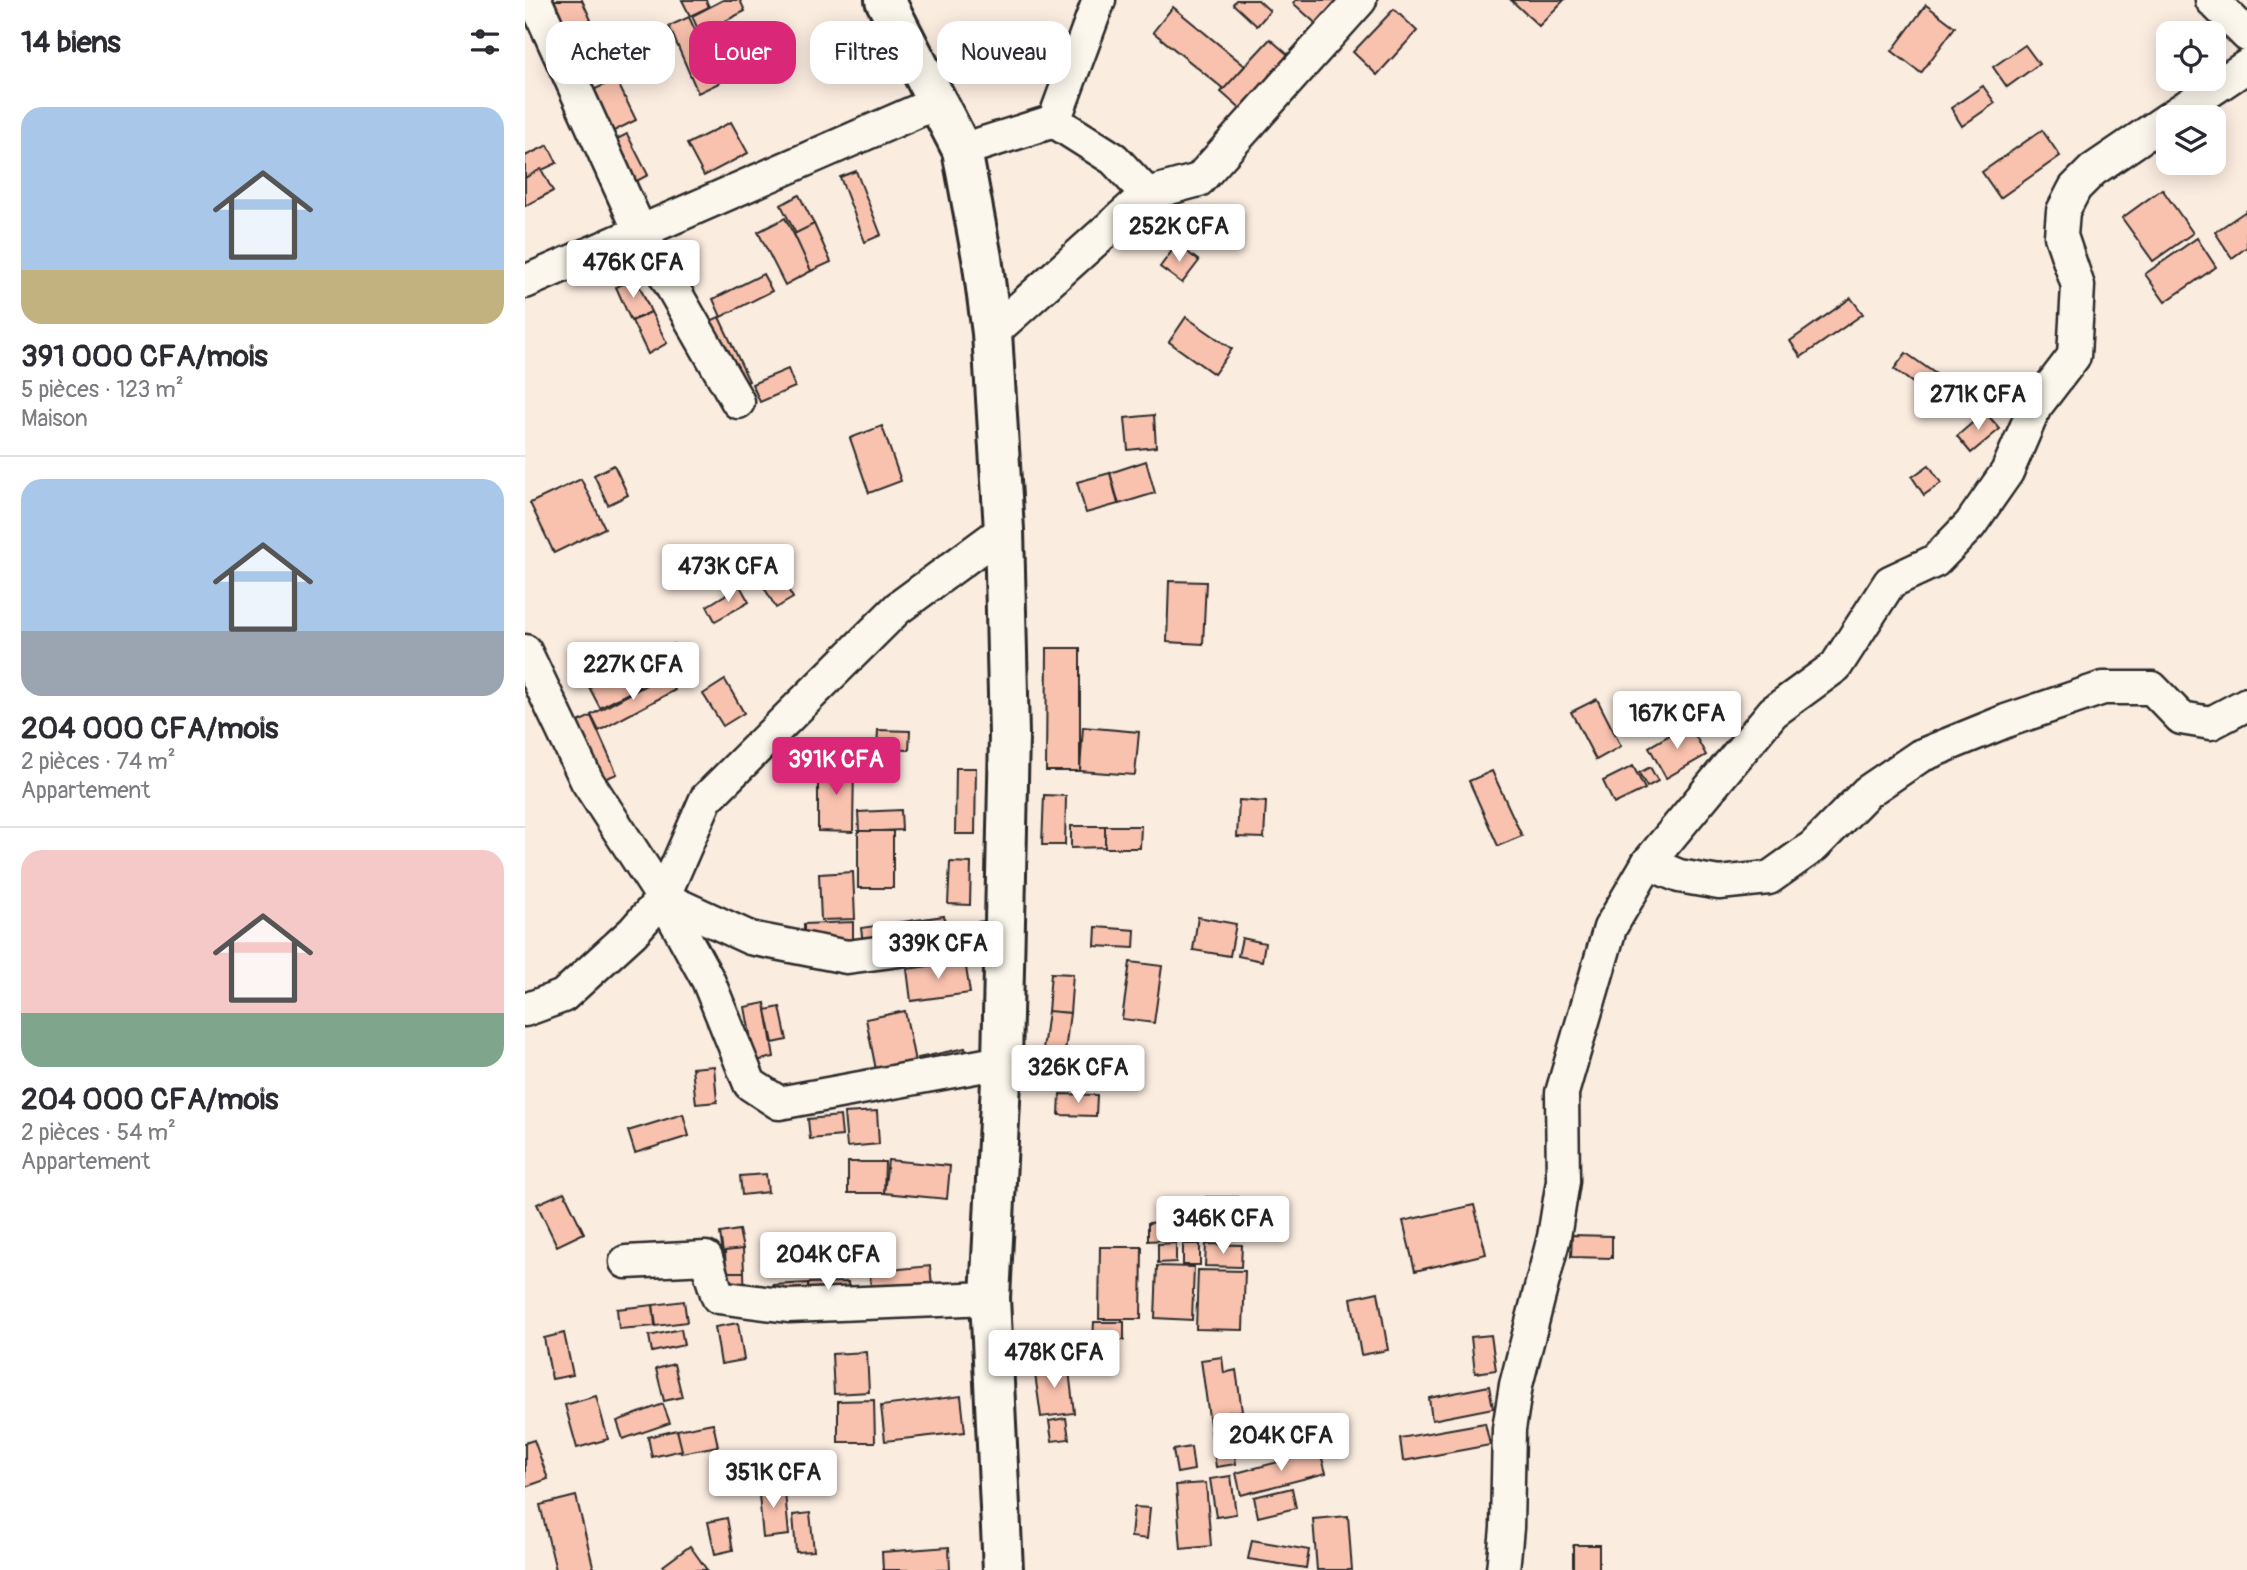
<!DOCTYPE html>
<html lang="fr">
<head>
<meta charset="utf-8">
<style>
  :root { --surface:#fff; --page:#f7f7f7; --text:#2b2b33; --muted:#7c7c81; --line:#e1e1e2; --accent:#db2777 }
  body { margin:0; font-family:Pangolin,sans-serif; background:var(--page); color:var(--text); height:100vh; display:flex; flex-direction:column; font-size:26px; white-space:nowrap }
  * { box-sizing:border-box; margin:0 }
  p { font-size:23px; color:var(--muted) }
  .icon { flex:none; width:38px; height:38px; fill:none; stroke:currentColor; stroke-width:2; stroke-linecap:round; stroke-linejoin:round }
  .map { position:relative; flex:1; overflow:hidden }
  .details { display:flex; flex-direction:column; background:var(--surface); width:525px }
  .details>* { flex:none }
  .top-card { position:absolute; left:21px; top:21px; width:665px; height:63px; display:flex; gap:14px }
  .fabs { position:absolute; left:1631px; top:21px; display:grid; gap:14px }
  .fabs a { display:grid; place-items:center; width:70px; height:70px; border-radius:14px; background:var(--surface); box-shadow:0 4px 18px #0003; font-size:35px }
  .price { position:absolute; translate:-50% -60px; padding:0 16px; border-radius:7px; background:#fff; color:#222; font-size:23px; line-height:46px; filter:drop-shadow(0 2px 4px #0008) }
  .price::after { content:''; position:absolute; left:50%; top:42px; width:21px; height:16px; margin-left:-10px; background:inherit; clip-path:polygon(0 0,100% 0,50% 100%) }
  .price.on { background:var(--accent); color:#fff }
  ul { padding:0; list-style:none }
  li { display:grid; align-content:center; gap:14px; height:371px; padding:0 21px }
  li+li { border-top:2px solid var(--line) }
  li span { display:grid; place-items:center; height:217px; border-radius:21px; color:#555 }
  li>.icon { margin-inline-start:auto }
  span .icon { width:126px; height:126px; fill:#fffc; stroke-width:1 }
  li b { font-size:30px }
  h2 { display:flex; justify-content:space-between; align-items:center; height:84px; padding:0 21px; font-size:30px }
  .chip { padding:0 24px; border-radius:21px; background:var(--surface); box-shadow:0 4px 18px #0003; font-size:24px; line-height:63px }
  .chip.on { background:var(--accent); color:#fff }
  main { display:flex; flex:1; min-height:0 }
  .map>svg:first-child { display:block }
  .building { fill:#f9c2ae; stroke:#2b2b2b; stroke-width:2 }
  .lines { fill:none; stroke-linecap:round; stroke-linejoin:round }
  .street-casing { stroke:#2b2b2b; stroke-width:37 }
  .secondary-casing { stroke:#2b2b2b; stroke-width:44 }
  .street { stroke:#fbf7ec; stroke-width:32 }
  .secondary { stroke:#fbf7ec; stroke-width:38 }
</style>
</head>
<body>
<main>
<section class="details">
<h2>14 biens<svg class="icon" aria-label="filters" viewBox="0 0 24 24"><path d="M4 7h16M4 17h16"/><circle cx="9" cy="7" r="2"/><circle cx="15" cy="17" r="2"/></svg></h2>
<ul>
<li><span style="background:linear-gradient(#a9c7e8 75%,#c2b280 0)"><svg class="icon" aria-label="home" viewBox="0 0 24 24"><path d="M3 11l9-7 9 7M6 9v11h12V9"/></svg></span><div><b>391 000 CFA/mois</b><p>5 pièces · 123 m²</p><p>Maison</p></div></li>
<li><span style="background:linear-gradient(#a9c7e8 70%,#9aa5b1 0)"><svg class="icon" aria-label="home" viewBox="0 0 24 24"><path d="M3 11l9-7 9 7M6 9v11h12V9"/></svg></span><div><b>204 000 CFA/mois</b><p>2 pièces · 74 m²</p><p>Appartement</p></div></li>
<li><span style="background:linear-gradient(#f6c9c9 75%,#7fa58c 0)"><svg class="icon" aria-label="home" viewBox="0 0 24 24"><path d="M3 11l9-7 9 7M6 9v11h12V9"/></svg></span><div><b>204 000 CFA/mois</b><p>2 pièces · 54 m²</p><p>Appartement</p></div></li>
</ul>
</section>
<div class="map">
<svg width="1722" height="1570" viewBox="0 0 1722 1570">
  <rect width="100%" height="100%" fill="#fbece0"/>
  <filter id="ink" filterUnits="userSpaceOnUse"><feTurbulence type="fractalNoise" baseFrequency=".0143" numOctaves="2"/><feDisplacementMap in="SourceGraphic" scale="14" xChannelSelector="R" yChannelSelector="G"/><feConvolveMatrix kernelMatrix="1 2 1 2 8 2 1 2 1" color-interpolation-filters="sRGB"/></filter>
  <g filter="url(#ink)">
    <g class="building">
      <path d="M30,0H57L70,29L37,44L19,5Z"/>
      <path d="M157,0H181L184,7L165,16Z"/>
      <path d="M198,0H215L220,11L175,34L167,16Z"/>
      <path d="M711,0H733L745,11L732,26L708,4Z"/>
      <path d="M771,0H821L796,28L768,3Z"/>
      <path d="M986,0H1039L1014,26Z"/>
      <path d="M1401,5L1430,27L1396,73L1367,51Z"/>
      <path d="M648,7L720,66L700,90L628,32Z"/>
      <path d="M869,9L892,31L852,75L828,52Z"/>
      <path d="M164,17L194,83L173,93L144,26Z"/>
      <path d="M745,39L769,60L720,113L696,92Z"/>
      <path d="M1500,45L1514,64L1482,87L1468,67Z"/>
      <path d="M91,79L111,120L81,135L62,93Z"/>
      <path d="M1458,86L1470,103L1437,126L1426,108Z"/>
      <path d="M206,122L223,153L179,176L162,144Z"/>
      <path d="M1517,130L1535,156L1475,198L1457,172Z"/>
      <path d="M102,134L123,175L106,184L86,142Z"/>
      <path d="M23,145L32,163L0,178V156Z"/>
      <path d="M16,169L28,191L0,206V178Z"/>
      <path d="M331,171L356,235L340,242L315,177Z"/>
      <path d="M1637,189L1668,233L1628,261L1597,218Z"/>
      <path d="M274,195L289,224L271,234L256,205Z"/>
      <path d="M1721,211L1722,247L1707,258L1690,232Z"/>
      <path d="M260,218L288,270L260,285L233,232Z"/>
      <path d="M289,224L306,262L286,271L269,234Z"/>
      <path d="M1672,238L1691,267L1640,302L1620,274Z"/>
      <path d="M652,244L674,261L657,283L635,267Z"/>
      <path d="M238,274L247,291L196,317L188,299Z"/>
      <path d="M111,278L126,312L106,321L91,287Z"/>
      <path d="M1326,298L1338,314L1276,357L1265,341Z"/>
      <path d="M126,312L142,343L123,354L107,321Z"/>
      <path d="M194,317L224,381L207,390L177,325Z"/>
      <path d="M661,317L707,349L689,374L644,342Z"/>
      <path d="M1381,353L1428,386L1415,403L1369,369Z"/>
      <path d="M263,369L270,387L235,402L227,384Z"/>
      <path d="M1460,412L1475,429L1446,453L1432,436Z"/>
      <path d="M629,415L631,447L603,450L600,418Z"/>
      <path d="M357,426L376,481L344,493L325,438Z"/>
      <path d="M621,461L630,493L594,504L585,473Z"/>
      <path d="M89,465L103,495L83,505L69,475Z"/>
      <path d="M1404,465L1416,483L1399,495L1387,477Z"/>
      <path d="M585,473L593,504L561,513L552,482Z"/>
      <path d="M56,479L80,528L29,553L5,503Z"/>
      <path d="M249,565L268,598L251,608L232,575Z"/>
      <path d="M644,581L681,582L678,644L642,642Z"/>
      <path d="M215,586L224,602L190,621L182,606Z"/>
      <path d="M149,644L158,667L120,684L110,662Z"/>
      <path d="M522,648H555V771H521Z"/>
      <path d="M104,667L115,687L75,708L64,687Z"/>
      <path d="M141,674L150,690L74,731L66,715Z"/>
      <path d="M200,680L219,713L198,726L178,694Z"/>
      <path d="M1072,699L1096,746L1071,760L1046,712Z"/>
      <path d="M66,716L92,774L74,781L49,724Z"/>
      <path d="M1164,724L1181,755L1141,778L1124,747Z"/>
      <path d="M558,727L614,732L610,775L555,771Z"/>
      <path d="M353,730L385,731L384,750L352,749Z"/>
      <path d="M293,762H329L328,832L293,831Z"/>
      <path d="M1108,766L1120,789L1089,804L1078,781Z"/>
      <path d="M1125,767L1133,781L1122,787L1114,773Z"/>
      <path d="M431,768H451L450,834H430Z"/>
      <path d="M967,771L997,836L973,846L944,781Z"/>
      <path d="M519,795L541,796L540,845H517Z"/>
      <path d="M714,800L741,802L739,838L712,837Z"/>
      <path d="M376,810L377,830L334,832L333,812Z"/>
      <path d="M546,826H580V847L546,848Z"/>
      <path d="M580,826H616L615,848H580Z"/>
      <rect x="333" y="831" width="35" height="57"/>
      <path d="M425,862L446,863L445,905L423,904Z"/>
      <path d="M328,872L330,919L296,920L294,874Z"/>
      <path d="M419,916L423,947L340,959L336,928Z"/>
      <path d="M673,917L711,924L705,956L668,950Z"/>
      <path d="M328,922V955L279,956V924Z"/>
      <path d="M571,927L610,930L609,948L570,946Z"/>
      <path d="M717,938L740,943L737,961L713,956Z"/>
      <path d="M440,961L445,993L386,1001L382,969Z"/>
      <path d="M605,962L637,966L629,1023L597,1019Z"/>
      <path d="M526,973L548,974L545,1013L523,1012Z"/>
      <path d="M240,1003L249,1057L230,1061L220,1007Z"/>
      <path d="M255,1007L262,1040L248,1043L241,1010Z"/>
      <path d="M380,1011L393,1077L354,1085L341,1019Z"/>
      <path d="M523,1011L545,1013L536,1083L514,1080Z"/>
      <path d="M440,1048L444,1066L397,1077L393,1058Z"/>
      <path d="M189,1066L192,1102L171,1104L167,1068Z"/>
      <path d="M535,1094L572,1095L571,1116L534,1115Z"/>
      <path d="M352,1111L354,1144L322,1147L319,1113Z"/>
      <path d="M158,1114L164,1136L110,1153L103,1131Z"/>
      <path d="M315,1116L317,1136L285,1139L283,1119Z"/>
      <path d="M363,1160L425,1166L422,1199L359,1193Z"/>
      <path d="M323,1162H360L359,1193H323Z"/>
      <path d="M241,1174L243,1192L217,1195L215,1176Z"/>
      <path d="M39,1192L59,1233L32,1246L12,1204Z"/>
      <path d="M681,1197H712V1239L681,1240Z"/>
      <path d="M665,1199L678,1200L676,1238H664Z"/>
      <path d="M643,1202H658L657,1218L644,1219Z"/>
      <path d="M949,1205L961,1254L890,1271L878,1221Z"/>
      <path d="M637,1222L638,1240L623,1241V1223Z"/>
      <path d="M657,1222L658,1239L643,1240V1223Z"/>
      <path d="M214,1230L218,1249L198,1253L195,1233Z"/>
      <path d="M1047,1235L1087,1236V1258L1046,1257Z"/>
      <path d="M651,1243V1262L633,1263V1244Z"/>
      <rect x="658" y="1244" width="17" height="21"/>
      <path d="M681,1244L717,1245L716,1267L680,1266Z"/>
      <path d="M575,1247H617L616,1319H574Z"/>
      <path d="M218,1249L219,1272L201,1273L200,1251Z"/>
      <path d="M405,1266L408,1295L347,1300L345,1272Z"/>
      <path d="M632,1266L669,1267L667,1320L630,1318Z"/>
      <path d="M673,1270L720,1271L718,1330L671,1329Z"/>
      <path d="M199,1272H219L220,1304L199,1305Z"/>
      <path d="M323,1282L324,1300L283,1301V1283Z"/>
      <path d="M283,1283V1301L249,1303L248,1285Z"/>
      <path d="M853,1292L863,1350L836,1355L826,1298Z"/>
      <path d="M159,1301L162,1322L131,1326L128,1305Z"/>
      <path d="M128,1305L130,1326L94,1329L92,1309Z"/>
      <path d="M569,1322H599V1340H568Z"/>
      <path d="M213,1323L219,1360L196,1364L190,1327Z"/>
      <path d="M156,1329L159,1345L127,1352L124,1336Z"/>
      <path d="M39,1333L48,1375L27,1379L19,1338Z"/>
      <path d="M966,1335L971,1370L950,1373L946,1337Z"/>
      <path d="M342,1352L344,1392L309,1394L307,1354Z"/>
      <path d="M697,1357L699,1373L711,1370L717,1411L704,1412L711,1464L691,1467L676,1360Z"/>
      <path d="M543,1362L549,1413L516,1417L509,1367Z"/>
      <path d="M149,1364L157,1397L139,1401L131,1369Z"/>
      <path d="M964,1386L968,1408L907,1420L904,1398Z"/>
      <path d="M71,1396L83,1439L52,1448L40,1405Z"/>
      <path d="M436,1396L440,1432L360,1441L356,1406Z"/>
      <path d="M349,1400L350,1442H313V1401Z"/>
      <path d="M138,1404L145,1423L98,1439L92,1421Z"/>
      <path d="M541,1418L544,1439L527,1441L524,1421Z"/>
      <path d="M734,1422L738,1443L718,1446L715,1425Z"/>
      <path d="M188,1423L193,1446L156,1453L152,1430Z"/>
      <path d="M960,1423L965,1445L878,1461L875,1438Z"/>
      <path d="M152,1430L157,1450L127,1457L123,1437Z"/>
      <path d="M751,1430L757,1451L745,1454L738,1434Z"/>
      <path d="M9,1440L23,1479L0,1487V1443Z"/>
      <path d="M666,1447L669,1470L652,1473L648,1450Z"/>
      <path d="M795,1451L801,1473L716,1495L711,1473Z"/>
      <path d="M706,1476L711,1514L691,1517L685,1479Z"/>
      <path d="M259,1482L264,1535L238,1538L233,1484Z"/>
      <path d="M681,1483L686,1546L656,1549L651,1485Z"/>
      <path d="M767,1488L771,1508L733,1517L729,1497Z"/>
      <path d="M51,1496L69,1570H31L15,1505Z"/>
      <path d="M609,1507L625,1508L622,1539L606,1537Z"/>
      <path d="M285,1513L289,1551L271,1552L268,1515Z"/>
      <path d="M823,1516L827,1570H792L788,1519Z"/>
      <path d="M202,1518L208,1550L190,1554L183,1522Z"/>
      <path d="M727,1540L784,1550L781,1568L723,1559Z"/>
      <rect x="1048" y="1545" width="26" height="25"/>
      <path d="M165,1546L182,1570H141L138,1566Z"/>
      <path d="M424,1547L425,1570H358L357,1552Z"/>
    </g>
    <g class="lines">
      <g class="street-casing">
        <g id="street">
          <path d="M10,0L115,231L213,402"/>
          <path d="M1687,0L1722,35"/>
          <path d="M1646,117L1722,66"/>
          <path d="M529,121L589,159L622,194"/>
          <path d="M437,150L529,121L574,0"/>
          <path d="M0,282L413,102"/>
          <path d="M467,333L622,194L674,180L835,0"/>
          <path d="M0,651L62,781L138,898L183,980L225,1084L254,1103L477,1062"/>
          <path d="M1123,863L1154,876L1194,883L1244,878L1289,846L1342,792L1395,756L1481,721L1578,688H1627L1656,718L1686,723L1722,704"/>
          <path d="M138,898L225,938L322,957L479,936"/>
          <path d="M0,1010L38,996L108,932L138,898L181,799L373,608L479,530"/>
          <path d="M101,1262L181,1258L193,1297L263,1306L465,1298"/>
          <path d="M978,1570L982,1528L984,1429L991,1385L1029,1237L1038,1181L1037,1093L1085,928L1123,863L1248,712L1311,666L1365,582L1410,561L1445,525L1482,472L1510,407L1549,356L1553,286L1536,236L1538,211L1550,188L1568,170L1643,119"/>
        </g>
      </g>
      <g class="secondary-casing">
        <path id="secondary" d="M360,0L437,150L457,258L467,333L479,530L484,735L477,1062L465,1298L478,1570"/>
      </g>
      <use href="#street" class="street"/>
      <use href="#secondary" class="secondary"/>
    </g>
  </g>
</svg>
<div class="fabs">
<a><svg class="icon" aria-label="locate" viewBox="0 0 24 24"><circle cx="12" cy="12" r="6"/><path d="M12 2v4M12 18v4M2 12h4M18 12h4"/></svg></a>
<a><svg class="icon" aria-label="layers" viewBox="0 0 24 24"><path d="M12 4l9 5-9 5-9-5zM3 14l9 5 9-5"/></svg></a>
</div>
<b class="price" style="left:654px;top:264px">252K CFA</b>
<b class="price" style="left:108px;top:300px">476K CFA</b>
<b class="price" style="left:1453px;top:432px">271K CFA</b>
<b class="price" style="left:203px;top:604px">473K CFA</b>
<b class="price" style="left:108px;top:702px">227K CFA</b>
<b class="price" style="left:1152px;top:751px">167K CFA</b>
<b class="price on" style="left:311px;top:797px">391K CFA</b>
<b class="price" style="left:413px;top:981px">339K CFA</b>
<b class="price" style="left:553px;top:1105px">326K CFA</b>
<b class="price" style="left:698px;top:1256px">346K CFA</b>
<b class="price" style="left:303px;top:1292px">204K CFA</b>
<b class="price" style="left:529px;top:1390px">478K CFA</b>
<b class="price" style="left:756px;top:1473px">204K CFA</b>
<b class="price" style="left:248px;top:1510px">351K CFA</b>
<div class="top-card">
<a class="chip">Acheter</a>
<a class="chip on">Louer</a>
<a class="chip">Filtres</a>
<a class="chip">Nouveau</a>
</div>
</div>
</main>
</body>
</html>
